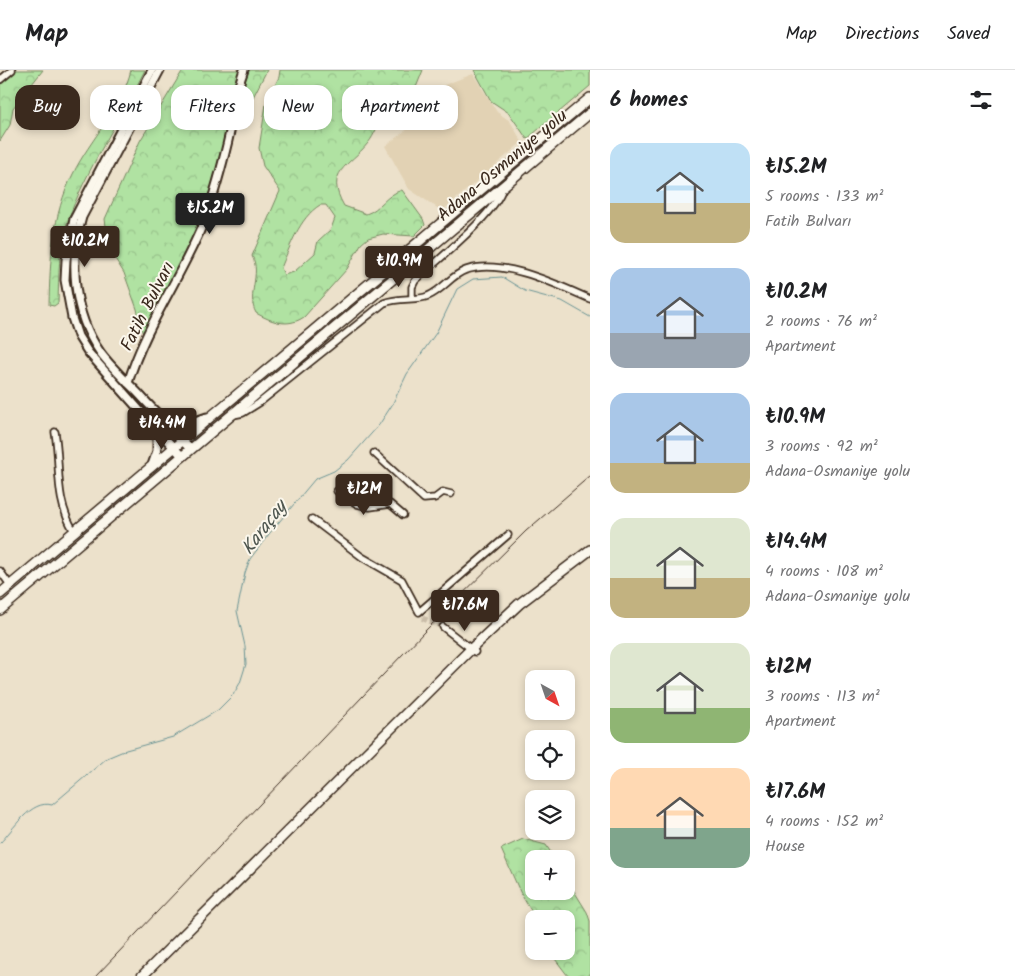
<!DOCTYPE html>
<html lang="en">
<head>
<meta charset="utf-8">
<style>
  :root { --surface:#fff; --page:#f2f2f2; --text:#202124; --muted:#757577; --line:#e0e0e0; --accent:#3b2a1e }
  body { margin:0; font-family:Kalam,sans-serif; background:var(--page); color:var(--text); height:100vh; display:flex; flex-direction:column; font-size:19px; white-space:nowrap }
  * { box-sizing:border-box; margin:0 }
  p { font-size:16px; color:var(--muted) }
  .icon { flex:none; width:28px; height:28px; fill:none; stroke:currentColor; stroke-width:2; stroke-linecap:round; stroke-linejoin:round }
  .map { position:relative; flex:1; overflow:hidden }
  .sheet { display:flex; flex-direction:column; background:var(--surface); width:425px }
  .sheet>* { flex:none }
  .top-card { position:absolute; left:15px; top:15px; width:475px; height:45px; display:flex; gap:10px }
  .needle { width:32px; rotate:140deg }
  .buttons { position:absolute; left:525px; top:600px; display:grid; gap:10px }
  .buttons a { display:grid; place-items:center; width:50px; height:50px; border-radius:10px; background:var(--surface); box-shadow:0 2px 8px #0003; font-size:25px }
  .price { position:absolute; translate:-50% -42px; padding:0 11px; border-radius:5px; background:var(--accent); color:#fff; font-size:16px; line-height:32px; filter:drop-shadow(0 1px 2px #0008) }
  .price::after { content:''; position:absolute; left:50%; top:30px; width:15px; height:11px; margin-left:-8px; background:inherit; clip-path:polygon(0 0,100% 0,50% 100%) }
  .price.active { background:#222; color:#fff }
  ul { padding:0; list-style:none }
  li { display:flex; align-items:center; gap:15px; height:125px; padding:0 20px }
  li span { display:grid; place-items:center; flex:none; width:140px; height:100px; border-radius:15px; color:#555 }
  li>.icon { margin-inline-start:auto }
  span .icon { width:60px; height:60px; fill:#fffc; stroke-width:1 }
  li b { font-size:21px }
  h2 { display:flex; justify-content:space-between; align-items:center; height:60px; padding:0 20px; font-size:21px }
  .tag { padding:0 18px; border-radius:15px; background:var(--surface); box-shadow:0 2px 8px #0003; font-size:18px; line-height:45px }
  .tag.active { background:var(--accent); color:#fff }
  header { display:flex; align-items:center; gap:30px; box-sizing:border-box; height:70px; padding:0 25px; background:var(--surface); border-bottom:1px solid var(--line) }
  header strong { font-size:24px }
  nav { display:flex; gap:28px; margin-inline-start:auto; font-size:18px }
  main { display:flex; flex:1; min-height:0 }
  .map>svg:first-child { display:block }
  .built { fill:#e2d2b4 }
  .forest { fill:url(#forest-crowns); stroke:#768660; fill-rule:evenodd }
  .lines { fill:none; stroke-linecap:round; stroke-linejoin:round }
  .stream { stroke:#699394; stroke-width:1 }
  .minor-tunnel { stroke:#c9bca8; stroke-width:5.5; stroke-dasharray:5.5 3; stroke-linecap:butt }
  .minor-casing { stroke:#3b2a1e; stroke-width:9 }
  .tertiary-casing { stroke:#3b2a1e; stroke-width:11 }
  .trunk-casing { stroke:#3b2a1e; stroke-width:12 }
  .minor { stroke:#fbf7ec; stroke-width:5.5 }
  .tertiary { stroke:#fbf7ec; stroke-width:7 }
  .trunk { stroke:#fbf7ec; stroke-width:9 }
  .rail { stroke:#3b2a1e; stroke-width:1 }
  .labels { text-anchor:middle; stroke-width:4; stroke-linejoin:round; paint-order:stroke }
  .street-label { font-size:18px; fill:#3b2a1e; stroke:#fbf7ec }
  .water-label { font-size:19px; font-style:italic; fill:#4e564f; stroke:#fbf7ec }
</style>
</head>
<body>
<header>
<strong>Map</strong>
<nav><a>Map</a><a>Directions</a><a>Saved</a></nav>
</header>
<main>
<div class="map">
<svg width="590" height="906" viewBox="0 0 590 906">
  <defs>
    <pattern id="forest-crowns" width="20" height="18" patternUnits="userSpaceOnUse" patternTransform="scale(1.25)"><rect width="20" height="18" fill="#b0e2a2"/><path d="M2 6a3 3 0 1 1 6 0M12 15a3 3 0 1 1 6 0" fill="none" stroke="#98c28b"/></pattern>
  </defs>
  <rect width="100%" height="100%" fill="#ece1cb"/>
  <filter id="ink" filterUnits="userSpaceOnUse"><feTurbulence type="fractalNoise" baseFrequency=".02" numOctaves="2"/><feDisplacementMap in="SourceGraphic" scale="10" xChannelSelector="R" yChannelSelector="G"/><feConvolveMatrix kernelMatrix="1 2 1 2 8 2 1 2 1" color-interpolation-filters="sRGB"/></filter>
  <g filter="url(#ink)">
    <path class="built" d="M473,4L497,42L510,51L522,72L442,141L409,119L385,76L443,32L444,15Z"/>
    <g class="forest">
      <path d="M14,0H43L13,38L10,55L0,71V14Z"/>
      <path d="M131,0H145C120,50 85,101 67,153C58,179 59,206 58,233L54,236L49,235C50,190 52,145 73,104C90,69 122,38 131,0Z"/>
      <path d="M183,0H244L233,26L224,77L199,155L143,265L137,239L124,203L109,179L105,149L140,71Z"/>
      <path d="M248,0H267L250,33L241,22Z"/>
      <path d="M280,0H423L407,40C400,46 392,43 386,47C377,53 375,65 368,73C349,97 324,101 344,136L366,144C381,139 385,125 402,120L423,149L425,155L414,166L383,164L368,168L361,174L347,199L304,247C288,258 272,252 256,243C246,225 262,204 252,186L280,121L263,96L259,78L266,34L279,7ZM320,135H326L335,148L331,159L318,171L315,183L294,202L284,205L281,198C290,177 299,148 320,135Z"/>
      <path d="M474,0H590V16L527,69L509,43L491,31Z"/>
      <path d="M523,769L546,775L555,789H534V821H566V808L587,842L590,851V906H568L549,881H566V849H536L521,824L501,779Z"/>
    </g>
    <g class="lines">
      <path class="stream" d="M0,773C13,760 31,729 52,735L107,688L126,680L173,667L218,640L233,625L240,613L246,594L245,576L237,541L245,503L250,489L269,464L315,409L334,401L348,390L379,355L392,335L407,304L436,263L457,219L473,209L502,207L525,221L562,231L590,247"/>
      <path class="minor-tunnel" d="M422,548L443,557"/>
      <g class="minor-casing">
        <g id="minor">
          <path d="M0,10L12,0"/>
          <path d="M412,228V217L415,211C437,190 496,144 503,117"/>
          <path d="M233,345L243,343L259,333L384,233C399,227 417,231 428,226C443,220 451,205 466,200C503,188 556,214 590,229"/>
          <path d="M55,362C61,397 54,429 74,461"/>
          <path d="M374,383L424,429L435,428L443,422L451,424"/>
          <path d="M337,421L357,434L370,437L390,434L403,445"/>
          <path d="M312,449L362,487L402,510L419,542L508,465"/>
          <path d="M0,501L10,515"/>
          <path d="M443,557L475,582"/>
        </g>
      </g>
      <g class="tertiary-casing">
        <g id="tertiary">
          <path d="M160,0L82,147C69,191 73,243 100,282C110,296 124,309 137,322C162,348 168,362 207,347"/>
          <path d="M128,313C146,253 185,202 207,144C216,119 227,78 232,52C235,34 237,17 244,0"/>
          <path d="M163,350L190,379"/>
          <path d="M157,360L182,386"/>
          <path d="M152,395L157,381V360L88,282L78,266L72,248L65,210L66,190L74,149L152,0"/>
        </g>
      </g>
      <g class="trunk-casing">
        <g id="trunk">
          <path d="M0,524L590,28"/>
          <path d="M0,540L590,43"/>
          <path d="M142,906L471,579L519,534L590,480"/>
        </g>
      </g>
      <use href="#minor" class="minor"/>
      <use href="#tertiary" class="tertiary"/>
      <use href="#trunk" class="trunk"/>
      <path class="rail" d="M96,906L424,562L526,461L590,406"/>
    </g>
  </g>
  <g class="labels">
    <g class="street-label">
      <text transform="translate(502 95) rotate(-40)" y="6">Adana-Osmaniye yolu</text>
      <text transform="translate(147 236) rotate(-63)" y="6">Fatih Bulvarı</text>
    </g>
    <g class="water-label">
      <text transform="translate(263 457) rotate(-53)" y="7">Karaçay</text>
    </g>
  </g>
</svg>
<div class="buttons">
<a><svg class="needle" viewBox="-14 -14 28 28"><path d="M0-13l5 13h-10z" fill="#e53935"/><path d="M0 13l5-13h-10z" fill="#757577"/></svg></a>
<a><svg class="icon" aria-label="locate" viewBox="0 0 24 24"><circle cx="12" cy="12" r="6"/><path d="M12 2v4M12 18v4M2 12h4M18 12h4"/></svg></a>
<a><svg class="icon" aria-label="layers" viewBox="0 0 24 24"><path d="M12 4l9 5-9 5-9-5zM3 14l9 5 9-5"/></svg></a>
<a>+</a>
<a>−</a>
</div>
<b class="price active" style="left:210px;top:165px">₺15.2M</b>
<b class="price" style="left:85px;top:198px">₺10.2M</b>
<b class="price" style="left:399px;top:218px">₺10.9M</b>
<b class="price" style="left:162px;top:380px">₺14.4M</b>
<b class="price" style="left:364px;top:446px">₺12M</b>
<b class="price" style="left:465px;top:562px">₺17.6M</b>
<div class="top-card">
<a class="tag active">Buy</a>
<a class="tag">Rent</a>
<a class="tag">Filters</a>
<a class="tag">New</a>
<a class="tag">Apartment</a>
</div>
</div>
<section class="sheet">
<h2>6 homes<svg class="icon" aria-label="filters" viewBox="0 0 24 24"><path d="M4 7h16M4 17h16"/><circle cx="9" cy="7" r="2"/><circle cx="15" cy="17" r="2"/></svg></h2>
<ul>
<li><span style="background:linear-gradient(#bfe0f5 60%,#c2b280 0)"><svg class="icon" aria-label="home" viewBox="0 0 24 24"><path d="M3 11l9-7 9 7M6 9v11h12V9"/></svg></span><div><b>₺15.2M</b><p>5 rooms · 133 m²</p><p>Fatih Bulvarı</p></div></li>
<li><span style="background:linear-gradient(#a9c7e8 65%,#9aa5b1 0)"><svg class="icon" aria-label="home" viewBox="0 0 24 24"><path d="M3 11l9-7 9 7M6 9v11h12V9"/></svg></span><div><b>₺10.2M</b><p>2 rooms · 76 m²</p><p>Apartment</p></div></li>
<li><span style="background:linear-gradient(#a9c7e8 70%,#c2b280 0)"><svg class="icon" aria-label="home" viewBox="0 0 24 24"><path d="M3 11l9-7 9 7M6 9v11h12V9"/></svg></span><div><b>₺10.9M</b><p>3 rooms · 92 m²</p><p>Adana-Osmaniye yolu</p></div></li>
<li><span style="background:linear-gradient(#dfe7d0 60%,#c2b280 0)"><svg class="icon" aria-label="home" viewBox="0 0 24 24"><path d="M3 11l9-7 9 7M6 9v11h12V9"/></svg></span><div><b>₺14.4M</b><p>4 rooms · 108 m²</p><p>Adana-Osmaniye yolu</p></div></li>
<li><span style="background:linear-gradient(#dfe7d0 65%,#8fb573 0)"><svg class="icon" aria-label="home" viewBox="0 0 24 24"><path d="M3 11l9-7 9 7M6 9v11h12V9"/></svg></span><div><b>₺12M</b><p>3 rooms · 113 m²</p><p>Apartment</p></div></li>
<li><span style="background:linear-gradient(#ffd9b3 60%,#7fa58c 0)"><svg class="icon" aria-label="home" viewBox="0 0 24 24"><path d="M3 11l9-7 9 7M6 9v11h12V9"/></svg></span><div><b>₺17.6M</b><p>4 rooms · 152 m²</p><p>House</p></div></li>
</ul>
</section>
</main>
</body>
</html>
